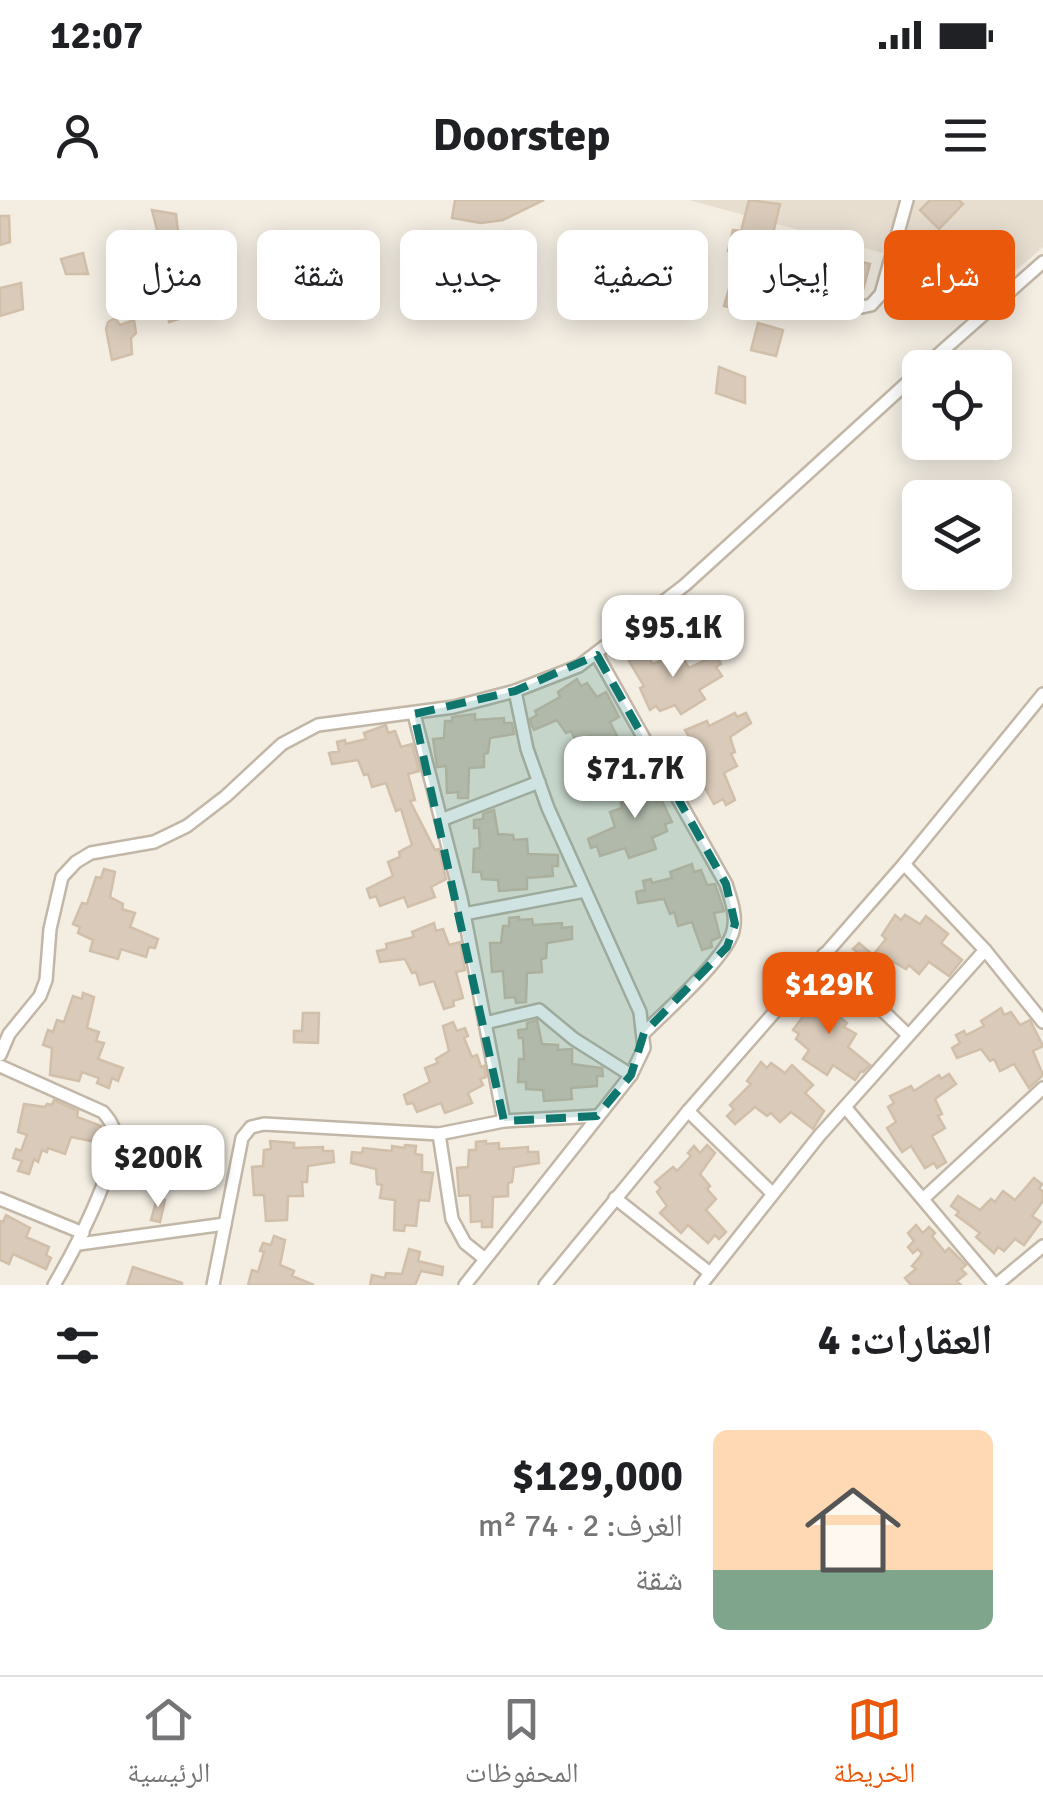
<!DOCTYPE html>
<html lang="ar">
<head>
<meta charset="utf-8">
<style>
  :root { --surface:#fff; --page:#f2f2f2; --text:#202124; --muted:#757577; --line:#e0e0e0; --accent:#ea580c }
  body { margin:0; font-family:Signika,"Noto Naskh Arabic",sans-serif; background:var(--page); color:var(--text); direction:rtl; height:100vh; display:flex; flex-direction:column; font-size:38px; white-space:nowrap }
  * { box-sizing:border-box; margin:0 }
  p { font-size:32px; color:var(--muted) }
  .icon { flex:none; width:55px; height:55px; fill:none; stroke:currentColor; stroke-width:2; stroke-linecap:round; stroke-linejoin:round }
  .map { position:relative; height:1085px; overflow:hidden; direction:ltr }
  .sheet { display:flex; flex-direction:column; background:var(--surface); flex:1 }
  .sheet>* { flex:none }
  .top-card { position:absolute; left:30px; top:30px; width:985px; height:90px; direction:rtl; display:flex; gap:20px }
  .buttons { position:absolute; left:902px; top:150px; display:grid; gap:20px }
  .buttons a { display:grid; place-items:center; width:110px; height:110px; border-radius:15px; background:var(--surface); box-shadow:0 5px 25px #0003; font-size:50px }
  .price { position:absolute; translate:-50% -85px; padding:0 22px; border-radius:20px; background:#fff; color:#222; font-size:32px; line-height:65px; filter:drop-shadow(0 2px 5px #0008) }
  .price::after { content:''; position:absolute; left:50%; top:60px; width:30px; height:22px; margin-left:-15px; background:inherit; clip-path:polygon(0 0,100% 0,50% 100%) }
  .price.on { background:var(--accent); color:#fff }
  ul { padding:0; list-style:none }
  li { display:flex; align-items:center; gap:30px; height:250px; padding:0 50px }
  li+li { border-top:2px solid var(--line) }
  li span { display:grid; place-items:center; flex:none; width:280px; height:200px; border-radius:15px; color:#555 }
  li>.icon { margin-inline-start:auto }
  span .icon { width:120px; height:120px; fill:#fffc; stroke-width:1 }
  li b { font-size:42px }
  h2 { display:flex; justify-content:space-between; align-items:center; height:120px; padding:0 50px; font-size:42px }
  .tag { padding:0 35px; border-radius:15px; background:var(--surface); box-shadow:0 5px 25px #0003; font-size:35px; line-height:90px }
  .tag.on { background:var(--accent); color:#fff }
  .status { display:flex; justify-content:space-between; align-items:center; height:70px; padding:0 50px; background:var(--surface); direction:ltr }
  .status svg { height:28px; fill:currentColor }
  header { display:flex; justify-content:space-between; align-items:center; height:130px; padding:0 50px; background:var(--surface); font-size:45px; font-weight:800 }
  .tab-bar { display:flex; justify-content:space-around; align-items:center; height:140px; border-top:2px solid var(--line); background:var(--surface); font-size:28px; color:var(--muted) }
  .tab-bar a { display:grid; justify-items:center; gap:5px }
  .tab-bar .on { color:var(--accent) }
  .map>svg:first-child { display:block }
  .residential { fill:#e7ded0 }
  .building { fill:#d9caba; stroke:#d1bfa9; stroke-width:2.5 }
  .lines { fill:none; stroke-linecap:round; stroke-linejoin:round }
  .minor-casing { stroke:#c2b7a7; stroke-width:16 }
  .minor { stroke:#fff; stroke-width:11 }
  .marked { fill:#0f766e; fill-opacity:0.2; stroke:#0f766e; stroke-width:8; stroke-dasharray:20 12; stroke-linejoin:round }
</style>
</head>
<body>
<div class="status"><b>12:07</b><svg viewBox="0 0 49 12"><path d="M0 12V9h3v3zM5 12V6h3v6zM10 12V3h3v9zM15 12V0h3v12zM26 1h20v11H26zM47 4h2v5h-2z"/></svg></div>
<header><svg class="icon" aria-label="menu" viewBox="0 0 24 24"><path d="M4 6h16M4 12h16M4 18h16"/></svg>Doorstep<svg class="icon" aria-label="person" viewBox="0 0 24 24"><circle cx="12" cy="8" r="4"/><path d="M4 21q1-7 8-7t8 7"/></svg></header>
<div class="map">
<svg width="1043" height="1085" viewBox="0 0 1043 1085">
  <rect width="100%" height="100%" fill="#f3ede2"/>
  <path class="residential" d="M689,0H1043V47L999,85Z"/>
  <g class="building">
    <path d="M455,0H544L503,20L481,23L452,18Z"/>
    <path d="M749,0L780,4L773,34L766,32L761,58L728,51L733,30L741,31Z"/>
    <path d="M930,0H959L963,4L939,29L920,10Z"/>
    <path d="M152,10L176,14L179,40L160,42Z"/>
    <path d="M0,16H9L10,42L0,45Z"/>
    <path d="M83,53L88,74H66L61,59Z"/>
    <path d="M845,58L870,64L863,90L839,84Z"/>
    <path d="M731,82L752,88L746,112L724,106Z"/>
    <path d="M21,83L23,109L0,116V88Z"/>
    <path d="M186,89L195,114L169,122L165,93Z"/>
    <path d="M115,118L120,125L134,120L136,133L131,138L132,154L112,160L106,129L108,122Z"/>
    <path d="M758,123L783,130L776,156L751,150Z"/>
    <path d="M719,167L745,177V203L716,193Z"/>
    <path d="M638,444L653,464L667,458L670,462L681,455L689,468L716,455L721,464L716,467L722,476L699,490L705,499L681,514L675,505L660,511L656,506L650,510L640,488L644,486L629,461L633,458L628,450Z"/>
    <path d="M577,479L581,486L587,483L597,497L606,492L619,517L610,522L622,546L613,550L615,556L606,560L590,536L577,543L571,531L566,533L557,520L534,530L532,526L530,519L537,515L535,511L560,497L558,492Z"/>
    <path d="M735,513L737,517L746,513L751,523L730,537L735,552L731,554L737,566L724,573L735,600L726,605L723,599L714,604L701,581L692,586L679,560L688,556L683,540L689,537L685,530L707,521L709,526Z"/>
    <path d="M475,514V520L504,518V523H512L514,534L490,538L488,553L484,554V567L469,568L468,598H458V592L447,593L446,566L437,567L433,539L444,538L445,521H452V517Z"/>
    <path d="M386,525L388,533L395,531L401,547L412,544L419,571L408,574L415,600L410,601L435,650L439,649L446,679L431,687L435,697L408,707L404,697L380,706L376,696L370,698L367,689L393,676L388,662L400,657L399,652L412,645L401,609L396,611L386,583L372,587L368,574L364,575L358,560L332,564L329,553L339,551L337,542L345,540L346,544L366,539L364,533Z"/>
    <path d="M639,567L642,577L647,575L656,602L662,601L672,622L665,624L667,631L652,638L656,649L629,658L625,648L600,656L597,646L591,648L588,639L615,627L610,612L622,608L621,603L634,596L628,571Z"/>
    <path d="M494,610L498,634L513,635L514,640L527,639L528,654L558,655V666H552L553,676L527,678V689L499,691L498,680L482,679L481,672H473L474,649L480,648L479,628H474V620L483,619V614Z"/>
    <path d="M692,664L694,672L701,670L707,685L715,684L724,711L714,713L720,737L711,741L712,747L702,750L692,722L678,726L674,712L670,714L664,699L638,703L636,692L645,690L643,681L651,679L652,683L672,678L670,672Z"/>
    <path d="M104,669L115,672L110,697L123,704L122,709L135,713L130,727L158,739L155,748L149,747L146,757L121,749L118,759L90,751L93,740L78,733L80,727L73,724L82,703L87,704L96,677L101,678Z"/>
    <path d="M895,715L901,720L905,715L920,724L926,716L948,734L941,743L962,760L949,776L929,762L919,774L909,765L906,769L892,761L874,779L865,772L872,764L853,749L859,743L873,755L886,739L882,735Z"/>
    <path d="M519,717V720L532,719L533,725L562,723V728L572,727V739L547,743L546,758L541,759L542,772L527,773L526,802L516,803L515,797L505,798L503,771L492,772L490,743H501L503,726H509V718Z"/>
    <path d="M434,723L436,731L443,729L449,745L460,742L465,770L456,772L463,798L453,801L454,806L444,809L434,781L420,785L416,772L412,773L405,759L380,762L377,751L387,749L386,744L414,737L412,732Z"/>
    <path d="M837,784L846,790L841,798L846,802L835,813L847,823L844,827L856,834L848,847L870,865L863,872L861,871L855,880L833,865L827,875L803,859L809,850L796,839L799,834L793,830L807,811L812,814L823,797L819,794L824,787L832,792Z"/>
    <path d="M83,793L94,797L87,828L99,832L96,841L104,843L98,859L123,868L118,881L112,878L109,888L97,883L99,878L82,872L79,881L50,875L52,848L43,845L48,830L53,832L57,820L64,822L73,796L82,799Z"/>
    <path d="M1001,808L1004,815L1011,812L1020,825L1030,820L1043,846L1033,851L1043,875L1029,888L1014,864L1000,871L994,859L990,861L981,849L957,858L952,848L960,843L956,835L964,831L966,835L984,826L981,821Z"/>
    <path d="M303,813H319L318,843L294,842V831H302Z"/>
    <path d="M537,820L542,844L558,845V850L572,849V864L602,868L603,876H597V886L571,888L572,899L544,901L543,890L526,889V882H518L519,859H524L523,838H519L518,830L527,829V823Z"/>
    <path d="M453,822L457,831L465,828L468,836L464,838L472,857L477,855L481,867L484,866L486,877L480,879L483,885L468,893L472,903L445,913L441,903L417,912L413,903L407,904L404,895L430,882L425,868L438,863L436,859L449,851L443,826Z"/>
    <path d="M761,862L767,868L771,863L785,873L792,865L813,885L805,893L824,911L813,929L791,912L780,922L771,913L767,916L755,907L735,924L727,916L734,909L730,905L751,884L747,881Z"/>
    <path d="M949,874L956,884L935,899L942,914L938,916L945,928L932,936L946,962L937,968L934,963L925,968L911,946L902,952L887,928L896,922L888,907L894,903L890,896L911,886L914,891L939,875L941,879Z"/>
    <path d="M54,900L78,911L77,917L101,926L96,942L71,937L65,954L48,948L47,952L42,950L38,962L34,959L29,974L18,971L22,961L13,958L16,949L21,951L27,935L18,932L24,904L45,907L47,904L52,905Z"/>
    <path d="M270,941L294,943V948L323,947V951H333L334,962L308,966L307,982H302L303,996H288L287,1020L266,1021L264,995H254L252,967L263,966L264,950L271,949Z"/>
    <path d="M486,941V944L499,943V949L528,947V952H538L539,963L514,967L512,982L508,983V996L493,997L492,1027H482V1021L471,1022L470,995L459,996L457,968L468,967L469,950H476V942Z"/>
    <path d="M405,945L416,946L415,954L422,955V972L433,973L429,1001L419,1000L416,1026L405,1025L404,1031L394,1030L395,1000L380,998L382,985L377,984L376,969L351,963L352,952L362,953L363,948L392,951V946L405,948Z"/>
    <path d="M707,945L715,953L700,974L710,986L707,989L716,999L706,1010L726,1032L719,1039L715,1035L708,1043L688,1025L681,1033L660,1013L667,1006L657,992L661,988L655,982L673,967L677,971L691,956L688,953L694,946L700,953Z"/>
    <path d="M1034,978L1042,984L1039,989L1043,991V1001L1032,1016L1041,1022L1024,1045L1015,1039L1004,1051L998,1047L994,1053L976,1037L980,1033L956,1015L959,1012L951,1006L958,996L980,1010L991,999L995,1002L1003,991L1015,1000Z"/>
    <path d="M157,998L165,1000L160,1022L151,1020Z"/>
    <path d="M6,1015L30,1028L26,1037L49,1047L46,1055L51,1058L46,1069L13,1054L9,1064L0,1060V1021L3,1022Z"/>
    <path d="M916,1025L923,1033L929,1027L935,1033L932,1036L945,1052L949,1048L966,1065L961,1069L966,1074L957,1081L961,1085H911L905,1078L916,1069L912,1066L922,1054L918,1049L913,1053L908,1047L914,1041L908,1033Z"/>
    <path d="M274,1036L285,1040L280,1065L294,1071L292,1076L314,1085H248L252,1070L258,1072L264,1052L260,1051L263,1043L271,1045Z"/>
    <path d="M409,1049L420,1052L418,1061L443,1067L442,1075L421,1071L415,1085H370L372,1075L385,1078L386,1073L402,1074Z"/>
    <path d="M133,1067L182,1083V1085H127Z"/>
  </g>
  <g class="lines">
    <g class="minor-casing">
      <g id="minor">
        <path d="M755,77L862,107L871,105L881,94L907,0"/>
        <path d="M923,168L1043,62"/>
        <path d="M597,455L726,684C731,700 737,715 733,731C727,757 666,811 644,833"/>
        <path d="M414,514L461,698L504,921"/>
        <path d="M441,620L539,582"/>
        <path d="M904,664L985,750L1043,822"/>
        <path d="M464,714L585,691"/>
        <path d="M824,754L908,835"/>
        <path d="M485,823L539,810L574,839L631,875"/>
        <path d="M0,855L9,834L40,796L46,780L50,729L62,677L76,662L91,653L154,642L187,626L226,596L282,544L318,525L454,507L515,491L579,466L685,385L920,171"/>
        <path d="M0,866L103,912C108,918 113,924 114,932C118,968 73,1053 54,1085"/>
        <path d="M845,907L995,1085"/>
        <path d="M688,911L771,992"/>
        <path d="M439,934L452,1019L465,1043L485,1059"/>
        <path d="M615,998L710,1073"/>
        <path d="M0,999L83,1033"/>
        <path d="M923,999L1043,888"/>
        <path d="M79,1044L225,1024"/>
        <path d="M213,1085L242,938L251,927L264,924L439,934L504,921L597,916"/>
        <path d="M465,1085L631,875L644,848L640,812L548,608L527,549L515,491"/>
        <path d="M545,1085L688,911L904,664L1043,494"/>
        <path d="M701,1085L819,936L985,750"/>
        <path d="M996,1085L1043,1046"/>
      </g>
    </g>
    <use href="#minor" class="minor"/>
  </g>
  <path class="marked" d="M597,455L726,684L735,724L727,747L644,833L631,875L597,916L504,921L414,514L515,491Z"/>
</svg>
<div class="buttons">
<a><svg class="icon" aria-label="locate" viewBox="0 0 24 24"><circle cx="12" cy="12" r="6"/><path d="M12 2v4M12 18v4M2 12h4M18 12h4"/></svg></a>
<a><svg class="icon" aria-label="layers" viewBox="0 0 24 24"><path d="M12 4l9 5-9 5-9-5zM3 14l9 5 9-5"/></svg></a>
</div>
<b class="price" style="left:673px;top:480px">$95.1K</b>
<b class="price" style="left:635px;top:621px">$71.7K</b>
<b class="price on" style="left:829px;top:837px">$129K</b>
<b class="price" style="left:158px;top:1010px">$200K</b>
<div class="top-card">
<a class="tag on">شراء</a>
<a class="tag">إيجار</a>
<a class="tag">تصفية</a>
<a class="tag">جديد</a>
<a class="tag">شقة</a>
<a class="tag">منزل</a>
</div>
</div>
<section class="sheet">
<h2>العقارات: 4<svg class="icon" aria-label="filters" viewBox="0 0 24 24"><path d="M4 7h16M4 17h16"/><circle cx="9" cy="7" r="2"/><circle cx="15" cy="17" r="2"/></svg></h2>
<ul>
<li><span style="background:linear-gradient(#ffd9b3 70%,#7fa58c 0)"><svg class="icon" aria-label="home" viewBox="0 0 24 24"><path d="M3 11l9-7 9 7M6 9v11h12V9"/></svg></span><div><b>$129,000</b><p>الغرف: 2 · 74 m²</p><p>شقة</p></div></li>
</ul>
</section>
<nav class="tab-bar">
<a class="on"><svg class="icon" aria-label="map" viewBox="0 0 24 24"><path d="M3 6l6-2 6 2 6-2v14l-6 2-6-2-6 2zM9 4v14M15 6v14"/></svg>الخريطة</a>
<a><svg class="icon" aria-label="saved" viewBox="0 0 24 24"><path d="M7 4h10v16l-5-4-5 4z"/></svg>المحفوظات</a>
<a><svg class="icon" aria-label="home" viewBox="0 0 24 24"><path d="M3 11l9-7 9 7M6 9v11h12V9"/></svg>الرئيسية</a>
</nav>
</body>
</html>
